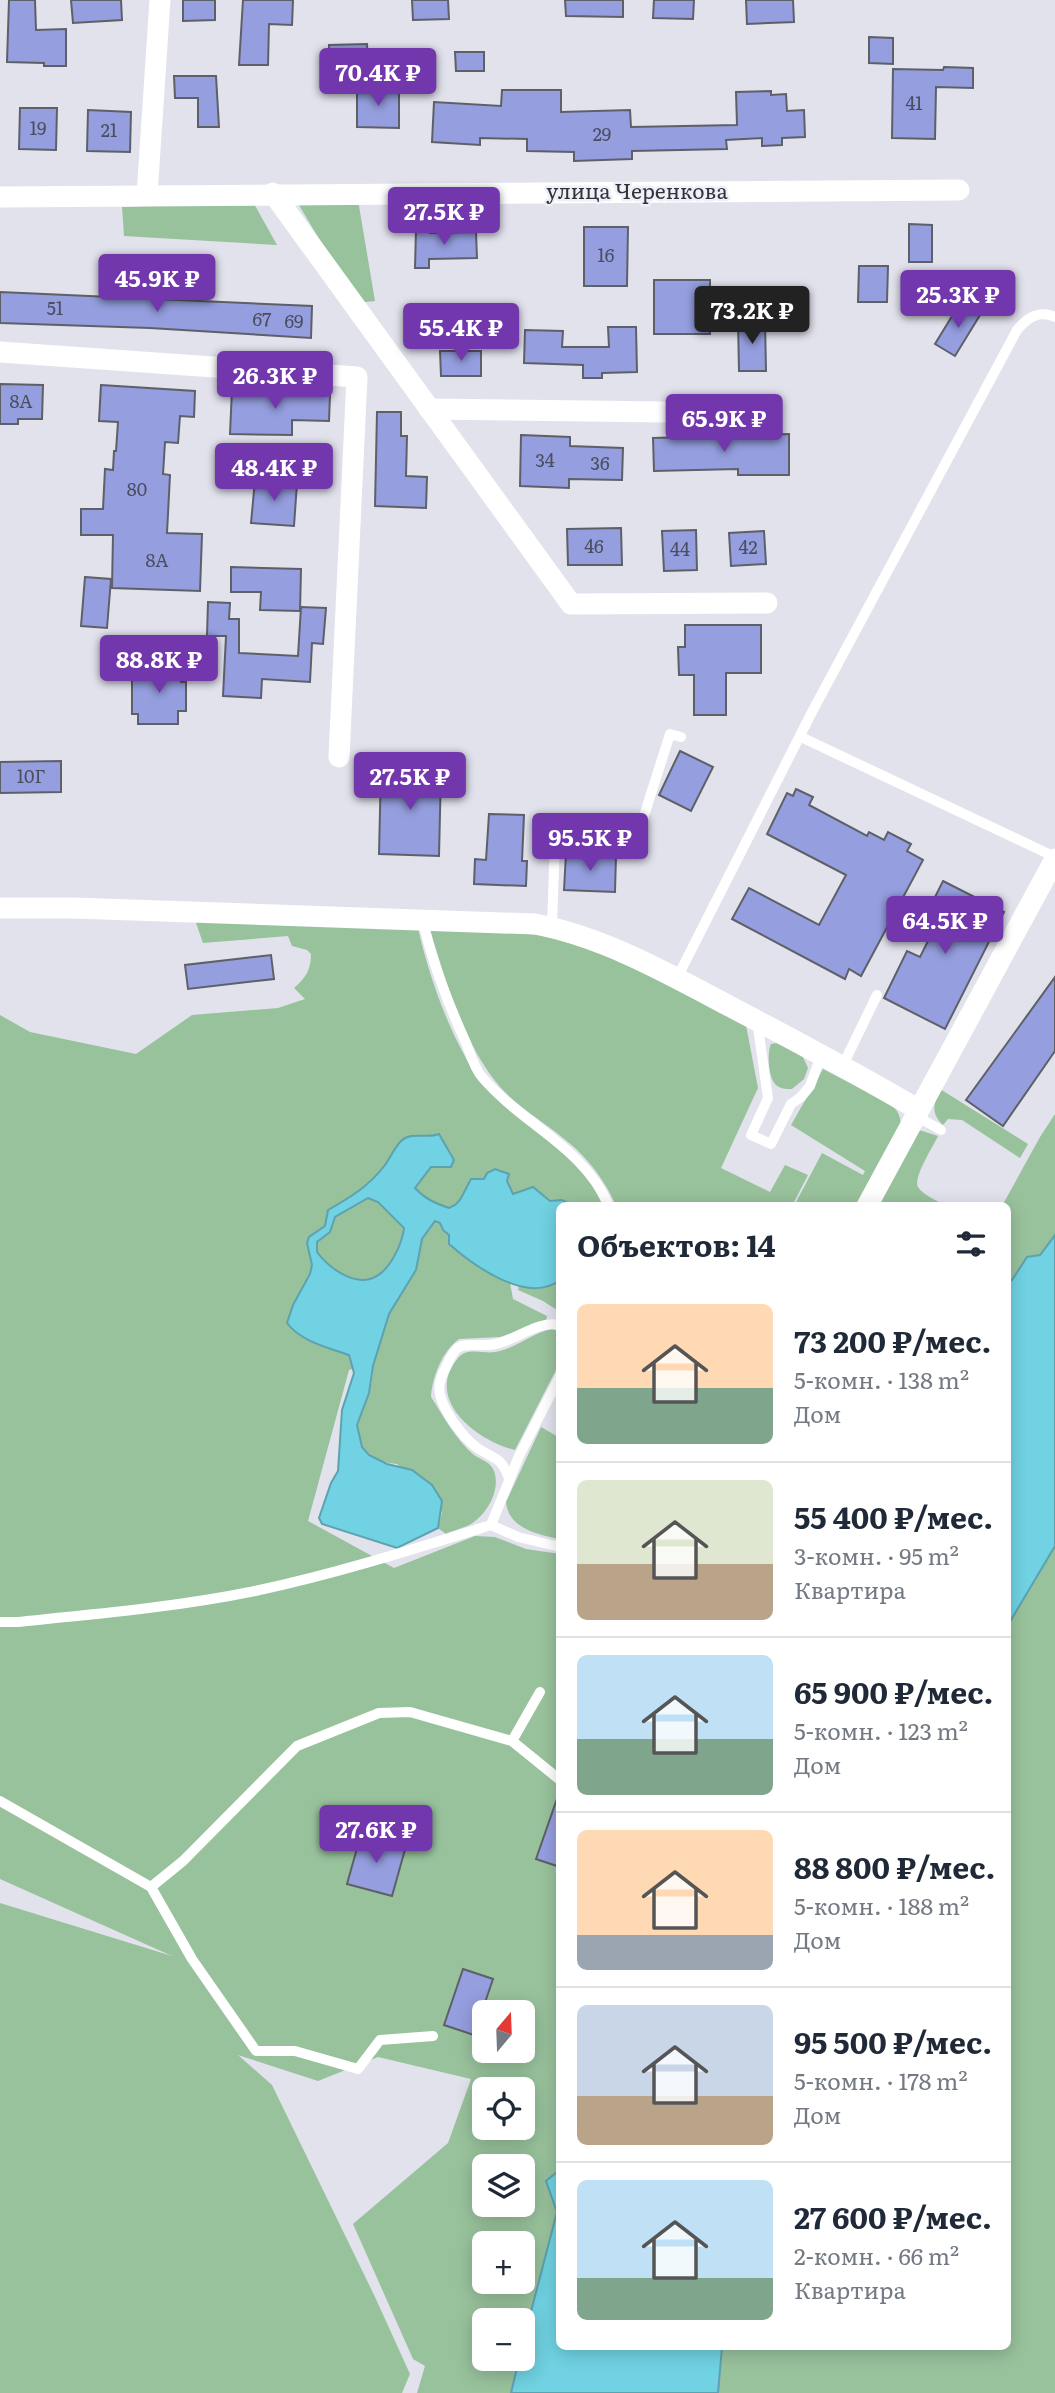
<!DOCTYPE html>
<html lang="ru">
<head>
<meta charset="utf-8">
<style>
  :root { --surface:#fff; --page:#f6f6f7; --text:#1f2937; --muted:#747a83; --line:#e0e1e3; --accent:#7237ad }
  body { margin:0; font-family:Literata,serif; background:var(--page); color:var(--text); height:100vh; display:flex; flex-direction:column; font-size:26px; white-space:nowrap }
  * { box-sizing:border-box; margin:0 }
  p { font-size:23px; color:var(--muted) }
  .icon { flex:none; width:38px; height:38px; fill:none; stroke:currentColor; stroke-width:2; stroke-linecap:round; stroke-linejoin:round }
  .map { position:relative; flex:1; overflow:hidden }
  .details { position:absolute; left:556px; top:1202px; width:455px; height:1148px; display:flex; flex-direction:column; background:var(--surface); border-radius:10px; box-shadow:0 4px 18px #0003 }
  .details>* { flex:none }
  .needle { width:46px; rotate:19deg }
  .controls { position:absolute; left:472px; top:2000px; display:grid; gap:14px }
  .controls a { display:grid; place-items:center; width:63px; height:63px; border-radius:10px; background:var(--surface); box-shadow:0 4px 18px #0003; font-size:35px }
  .price { position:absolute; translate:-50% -60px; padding:0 16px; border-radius:7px; background:var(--accent); color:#fff; font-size:23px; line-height:46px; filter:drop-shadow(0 2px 4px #0008) }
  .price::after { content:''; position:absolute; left:50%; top:42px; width:21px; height:16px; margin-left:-10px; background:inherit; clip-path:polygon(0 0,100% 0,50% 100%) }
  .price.selected { background:#222; color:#fff }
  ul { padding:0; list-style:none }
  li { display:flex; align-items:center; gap:21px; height:175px; padding:0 21px }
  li+li { border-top:2px solid var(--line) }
  li span { display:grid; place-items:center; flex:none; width:196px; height:140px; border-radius:10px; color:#555 }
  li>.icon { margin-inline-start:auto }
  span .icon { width:84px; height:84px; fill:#fffc; stroke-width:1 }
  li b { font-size:30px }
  h2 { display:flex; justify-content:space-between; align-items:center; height:84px; padding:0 21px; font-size:30px }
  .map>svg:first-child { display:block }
  .green { fill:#98c29c; fill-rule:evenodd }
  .water { fill:#70d2e2; stroke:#5da2af; stroke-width:2; fill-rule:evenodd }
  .building { fill:#959edf; stroke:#5e6068; stroke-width:2 }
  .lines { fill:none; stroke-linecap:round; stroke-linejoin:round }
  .lane { stroke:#fff; stroke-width:10 }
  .street { stroke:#fff; stroke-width:21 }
  .labels { text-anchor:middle; stroke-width:5; stroke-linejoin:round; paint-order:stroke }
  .number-label { font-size:18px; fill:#4b4e61 }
  .street-label { font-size:21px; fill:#323337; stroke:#eef0f9 }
</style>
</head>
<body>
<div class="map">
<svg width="1055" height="2393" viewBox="0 0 1055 2393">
  <rect width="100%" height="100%" fill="#e1e2ec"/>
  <g class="green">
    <path d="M296,200H358L375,301L357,303Z"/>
    <path d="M253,202L277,245L124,236L122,207Z"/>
    <path d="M194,917L418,928C429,978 456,1056 491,1093C521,1126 564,1146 590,1182C595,1189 599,1198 603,1206H574L551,1201L533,1187L513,1194L507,1181L509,1174L490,1172L513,1299L547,1316L546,1321L500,1337L459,1339C442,1351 432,1378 431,1397C444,1417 456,1440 474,1455C481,1460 491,1462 494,1471C501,1490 487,1514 471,1524C464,1528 454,1530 446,1534L438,1528L442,1512L397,1464C373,1463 354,1446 358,1421C359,1412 365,1403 368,1395C372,1386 373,1372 373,1362L349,1370L308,1521L394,1568L475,1536L495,1537L526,1549L560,1554V2347H1008V1206H1002L1040,1137L1055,1114V2393H417L425,2366L413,2359L353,2224L448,2143L471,2079L378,2057L318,2081L238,2055L272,2085L375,2297L410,2374L402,2393H0V1903L172,1956L0,1879V1015L30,1032L136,1054L192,1015L278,1008L305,999L294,988C306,978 311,969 311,954L307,950L292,946L288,936L203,943ZM485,2012H523V2051H485ZM485,2090H523V2128H485ZM485,2166H523V2205H485ZM485,2244H523V2282H485ZM485,2320H523V2359H485Z"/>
    <path d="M429,926L553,936L615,958L746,1025L758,1088L721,1168L770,1192L785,1165L808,1175L792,1206H616C605,1181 589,1159 568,1142C546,1123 520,1109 501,1088C464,1046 445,979 429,926Z"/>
    <path d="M777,1043L802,1055L808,1068L804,1079L792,1089C786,1089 780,1089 775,1084C768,1076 767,1052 771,1044Z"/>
    <path d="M823,1069L890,1104C897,1109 900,1115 901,1124L861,1206H794L822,1153L863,1175L865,1171L791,1125Z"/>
    <path d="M940,1089L1028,1144L1020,1158L962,1120L948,1119L943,1125C930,1113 934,1104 940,1089Z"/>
    <path d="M919,1130L938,1136C933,1147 913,1177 918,1187C923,1195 938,1201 946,1206H872Z"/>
    <path d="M560,1280V1312L543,1301L518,1290L519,1286L539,1289Z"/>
    <path d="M551,1329L560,1331V1362L515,1450C477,1441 422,1399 459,1357C468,1347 484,1354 495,1352C515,1349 531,1334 551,1329Z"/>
    <path d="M541,1427L560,1438V1539C538,1535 508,1528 506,1502Z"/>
  </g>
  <g class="water">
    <path d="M439,1134L454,1160L451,1167H431L415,1188C425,1199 435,1203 449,1208L455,1205L460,1200L471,1179H484L487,1173L495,1169L509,1174L507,1181L513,1194L533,1187L550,1201L562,1200L574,1206H560V1280C528,1305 474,1266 449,1244V1235L443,1230L440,1223L435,1221L422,1239L416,1270L389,1314L373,1366L369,1393L357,1425L362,1447L369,1455L387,1464L412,1470L432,1485L442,1501L438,1528L397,1548L322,1524L319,1518L331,1483L338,1471L342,1410L354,1373L349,1355C329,1348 300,1341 287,1323L293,1305L310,1274L312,1265L307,1243L309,1237L325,1226L328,1210C351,1197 369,1186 385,1165C390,1158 395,1147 401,1141C412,1131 427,1139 439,1134ZM368,1198L378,1202L404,1228C402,1244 390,1271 373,1278C353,1286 328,1267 317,1252V1242L330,1232L335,1217Z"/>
    <path d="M1055,1235V1546L1008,1625V1282L1012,1280L1027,1257L1040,1255Z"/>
    <path d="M560,2156V2347H722L718,2393H511L519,2359H523V2342L557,2212L546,2181L557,2172Z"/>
  </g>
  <g class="building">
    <path d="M9,0H35L36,30L66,29V66H44V63L7,62Z"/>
    <path d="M71,0H121L122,20L73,23Z"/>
    <path d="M183,0H215V20L183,21Z"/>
    <path d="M243,0H293L292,25L269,24L268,65H239Z"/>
    <path d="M412,0H448L449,19L413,20Z"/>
    <path d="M565,0H623V17L566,16Z"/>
    <path d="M654,0H694L693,19L653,18Z"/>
    <path d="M746,0H793L794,22L747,24Z"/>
    <path d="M869,37L893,38V64L869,63Z"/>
    <path d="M367,44L368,71L330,72L329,45Z"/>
    <path d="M455,52H484V71H456Z"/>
    <path d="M944,67L973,68V88L936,87L935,139L892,138L893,69L943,70Z"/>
    <path d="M174,76H216L219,127H198V98H175Z"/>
    <path d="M357,88L399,89V128L357,127Z"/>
    <path d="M502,90H561V112L630,110L631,127L737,125L736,92L771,91V95L786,94L787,111L804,110L805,137L782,138V145L762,146V138L726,140L727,149L632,151V159L574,161V152L527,151V139L480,138V145L432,142L434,102L501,106Z"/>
    <path d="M20,108H57L56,150L19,149Z"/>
    <path d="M88,110L131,112L130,152L87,151Z"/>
    <path d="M909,224L932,225V262H909Z"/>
    <path d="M584,227H628L627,286H584Z"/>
    <path d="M416,229L430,230V233L476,232L477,258L429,259V268H415Z"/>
    <path d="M859,266H888L887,302H858Z"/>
    <rect x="654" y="280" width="56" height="54"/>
    <path d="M0,292L312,306L311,338L150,328L0,323Z"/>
    <path d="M960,303L980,315L955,356L935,344Z"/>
    <path d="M738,321H765L766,371H739Z"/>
    <path d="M608,327H636L637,372L602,373V378H583V365L524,363L525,330L563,331L562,347H609Z"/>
    <path d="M440,351H481V376H441Z"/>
    <path d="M0,384L43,385L42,419H18V424H0Z"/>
    <path d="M101,385L195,391L194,417L180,416L178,443L165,442L163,474L170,475L167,533L202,534L200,591L112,588L113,535H81V509H103L105,469L113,470L114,451H116L118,422L99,421Z"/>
    <path d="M232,389L330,395L329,421L292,420V435L230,434Z"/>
    <path d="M377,412H401V436H407L406,476L427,477L426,508L375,506Z"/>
    <path d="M789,434V475H738V469L654,471L653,438Z"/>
    <path d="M521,435L570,437V446L623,448L622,480L569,479V488L520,486Z"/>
    <path d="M286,452H314L313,477H286Z"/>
    <path d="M255,480L297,483L294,526L251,523Z"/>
    <path d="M621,528L622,565H568L567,529Z"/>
    <path d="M696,530L697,570L664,571L662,531Z"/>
    <path d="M764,531L766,564L731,566L729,533Z"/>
    <path d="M231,567L301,569L300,611L260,610L261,592H231Z"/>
    <path d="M85,577L111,579L107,628L81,626Z"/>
    <path d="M208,602L230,603L229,619H239V653L298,656L301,607L326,608L323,644L312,643L310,682L262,679L261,698L223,696L226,636H207Z"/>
    <path d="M685,625H761V673H726V715H694V675H679L678,647H685Z"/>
    <path d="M141,666H181V682H186V711H178V724H138V714H132V677L141,678Z"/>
    <path d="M680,751L713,767L691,811L659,795Z"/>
    <path d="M61,761V792L0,793V762Z"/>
    <path d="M381,769L441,770L439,856L379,854Z"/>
    <path d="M796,789L813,797L809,805L867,836L869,832L884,840L888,832L911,844L907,851L923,860L861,976L849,969L845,979L732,919L749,888L819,925L846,875L767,834L787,793L793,796Z"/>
    <path d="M489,814L524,815L522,861H527L526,886L474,884L475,859L486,860Z"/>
    <path d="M566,853L616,855L615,892L564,890Z"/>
    <path d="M943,881L1004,912L945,1029L884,998L907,951L920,957L936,925L924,919Z"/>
    <path d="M271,955L274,979L188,989L185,965Z"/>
    <path d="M1055,977V1051L1003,1126L966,1100Z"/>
    <path d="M558,1796L560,1797V1867L536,1859Z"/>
    <path d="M361,1834L406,1846L392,1896L347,1884Z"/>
    <path d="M463,1969L493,1979L474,2035L444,2025Z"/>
  </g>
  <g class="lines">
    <g class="lane">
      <path d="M801,737L1055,857"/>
      <path d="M423,921C432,963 448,1003 466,1043C470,1053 474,1068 482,1077C521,1123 584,1147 609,1206"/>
      <path d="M552,927L555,838L635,844L670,734L681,737"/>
      <path d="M677,978L812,712L1017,330C1028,317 1039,310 1055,317"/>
      <path d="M757,1020L768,1098L751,1135L771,1144L791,1104L801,1097L810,1086L821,1056"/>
      <path d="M842,1067L877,995"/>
      <path d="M916,1116L941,1130"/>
      <path d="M509,1479C501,1455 494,1460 476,1447C462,1436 446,1414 441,1398C437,1388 441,1376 446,1367C458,1339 462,1346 488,1345C513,1344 534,1320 560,1325"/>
      <path d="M491,1525L518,1537L560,1547"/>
      <path d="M0,1622H17C97,1614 177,1607 255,1591C335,1574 414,1549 491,1525L519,1456L560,1376"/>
      <path d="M512,1741L540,1692"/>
      <path d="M0,1801L151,1887L192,1959L256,2051H295L358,2069L380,2040L433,2036"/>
      <path d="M151,1887L183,1861L297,1746L379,1713L410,1712L512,1741L560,1780"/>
    </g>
    <g class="street">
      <path d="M273,193L571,604L767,603"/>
      <path d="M147,195L160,0"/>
      <path d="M0,197L959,190"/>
      <path d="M0,352L357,377L339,757"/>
      <path d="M429,409L744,413"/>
      <path d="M0,908H73L535,924C604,937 669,974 731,1007C794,1040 858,1074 919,1110"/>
      <path d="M867,1206L1055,859"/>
    </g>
  </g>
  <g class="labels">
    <g class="number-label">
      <text x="914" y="110">41</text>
      <text x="38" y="135">19</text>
      <text x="109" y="137">21</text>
      <text x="602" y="141">29</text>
      <text x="606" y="262">16</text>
      <text x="55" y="315">51</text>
      <text x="262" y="326">67</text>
      <text x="294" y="328">69</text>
      <text x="21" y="408">8А</text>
      <text x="545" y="467">34</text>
      <text x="600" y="470">36</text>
      <text x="137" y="496">80</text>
      <text x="594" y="553">46</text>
      <text x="748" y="554">42</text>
      <text x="680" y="556">44</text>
      <text x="157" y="567">8А</text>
      <text x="31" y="783">10Г</text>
    </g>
    <g class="street-label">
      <text x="637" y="199">улица Черенкова</text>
    </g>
  </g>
</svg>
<div class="controls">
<a><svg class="needle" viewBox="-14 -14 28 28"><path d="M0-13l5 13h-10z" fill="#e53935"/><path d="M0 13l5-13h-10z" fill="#747a83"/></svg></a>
<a><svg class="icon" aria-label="locate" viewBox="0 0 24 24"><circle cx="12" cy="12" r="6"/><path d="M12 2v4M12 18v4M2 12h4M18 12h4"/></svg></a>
<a><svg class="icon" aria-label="layers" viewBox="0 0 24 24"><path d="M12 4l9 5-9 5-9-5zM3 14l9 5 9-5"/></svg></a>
<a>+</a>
<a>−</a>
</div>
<b class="price" style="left:378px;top:108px">70.4K ₽</b>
<b class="price" style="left:444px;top:247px">27.5K ₽</b>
<b class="price" style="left:157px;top:314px">45.9K ₽</b>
<b class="price" style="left:958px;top:330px">25.3K ₽</b>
<b class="price selected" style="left:752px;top:346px">73.2K ₽</b>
<b class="price" style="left:461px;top:363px">55.4K ₽</b>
<b class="price" style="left:275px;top:411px">26.3K ₽</b>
<b class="price" style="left:724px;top:454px">65.9K ₽</b>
<b class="price" style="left:274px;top:503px">48.4K ₽</b>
<b class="price" style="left:159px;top:695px">88.8K ₽</b>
<b class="price" style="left:410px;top:812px">27.5K ₽</b>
<b class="price" style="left:590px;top:873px">95.5K ₽</b>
<b class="price" style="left:945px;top:956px">64.5K ₽</b>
<b class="price" style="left:376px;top:1865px">27.6K ₽</b>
<section class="details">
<h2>Объектов: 14<svg class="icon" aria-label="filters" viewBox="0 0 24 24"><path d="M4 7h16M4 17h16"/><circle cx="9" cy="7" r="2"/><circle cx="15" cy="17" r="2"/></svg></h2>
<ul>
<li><span style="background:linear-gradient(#ffd9b3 60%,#7fa58c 0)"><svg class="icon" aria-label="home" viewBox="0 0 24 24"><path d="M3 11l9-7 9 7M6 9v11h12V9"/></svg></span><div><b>73 200 ₽/мес.</b><p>5-комн. · 138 m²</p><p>Дом</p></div></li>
<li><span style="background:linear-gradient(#dfe7d0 60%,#b9a48a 0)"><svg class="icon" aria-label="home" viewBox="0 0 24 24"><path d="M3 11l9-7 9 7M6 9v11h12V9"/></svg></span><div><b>55 400 ₽/мес.</b><p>3-комн. · 95 m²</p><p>Квартира</p></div></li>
<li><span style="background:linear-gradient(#bfe0f5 60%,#7fa58c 0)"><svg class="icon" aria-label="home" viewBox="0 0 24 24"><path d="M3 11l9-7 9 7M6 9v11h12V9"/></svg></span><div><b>65 900 ₽/мес.</b><p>5-комн. · 123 m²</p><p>Дом</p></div></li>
<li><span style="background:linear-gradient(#ffd9b3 75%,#9aa5b1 0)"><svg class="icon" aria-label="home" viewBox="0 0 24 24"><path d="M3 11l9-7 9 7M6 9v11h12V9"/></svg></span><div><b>88 800 ₽/мес.</b><p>5-комн. · 188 m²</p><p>Дом</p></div></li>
<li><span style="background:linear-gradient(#c9d6e8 65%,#b9a48a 0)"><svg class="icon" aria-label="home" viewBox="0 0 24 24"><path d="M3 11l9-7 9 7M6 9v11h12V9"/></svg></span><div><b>95 500 ₽/мес.</b><p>5-комн. · 178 m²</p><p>Дом</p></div></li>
<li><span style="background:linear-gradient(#bfe0f5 70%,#7fa58c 0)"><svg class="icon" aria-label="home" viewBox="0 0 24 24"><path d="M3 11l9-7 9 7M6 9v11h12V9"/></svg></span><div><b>27 600 ₽/мес.</b><p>2-комн. · 66 m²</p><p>Квартира</p></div></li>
</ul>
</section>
</div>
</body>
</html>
